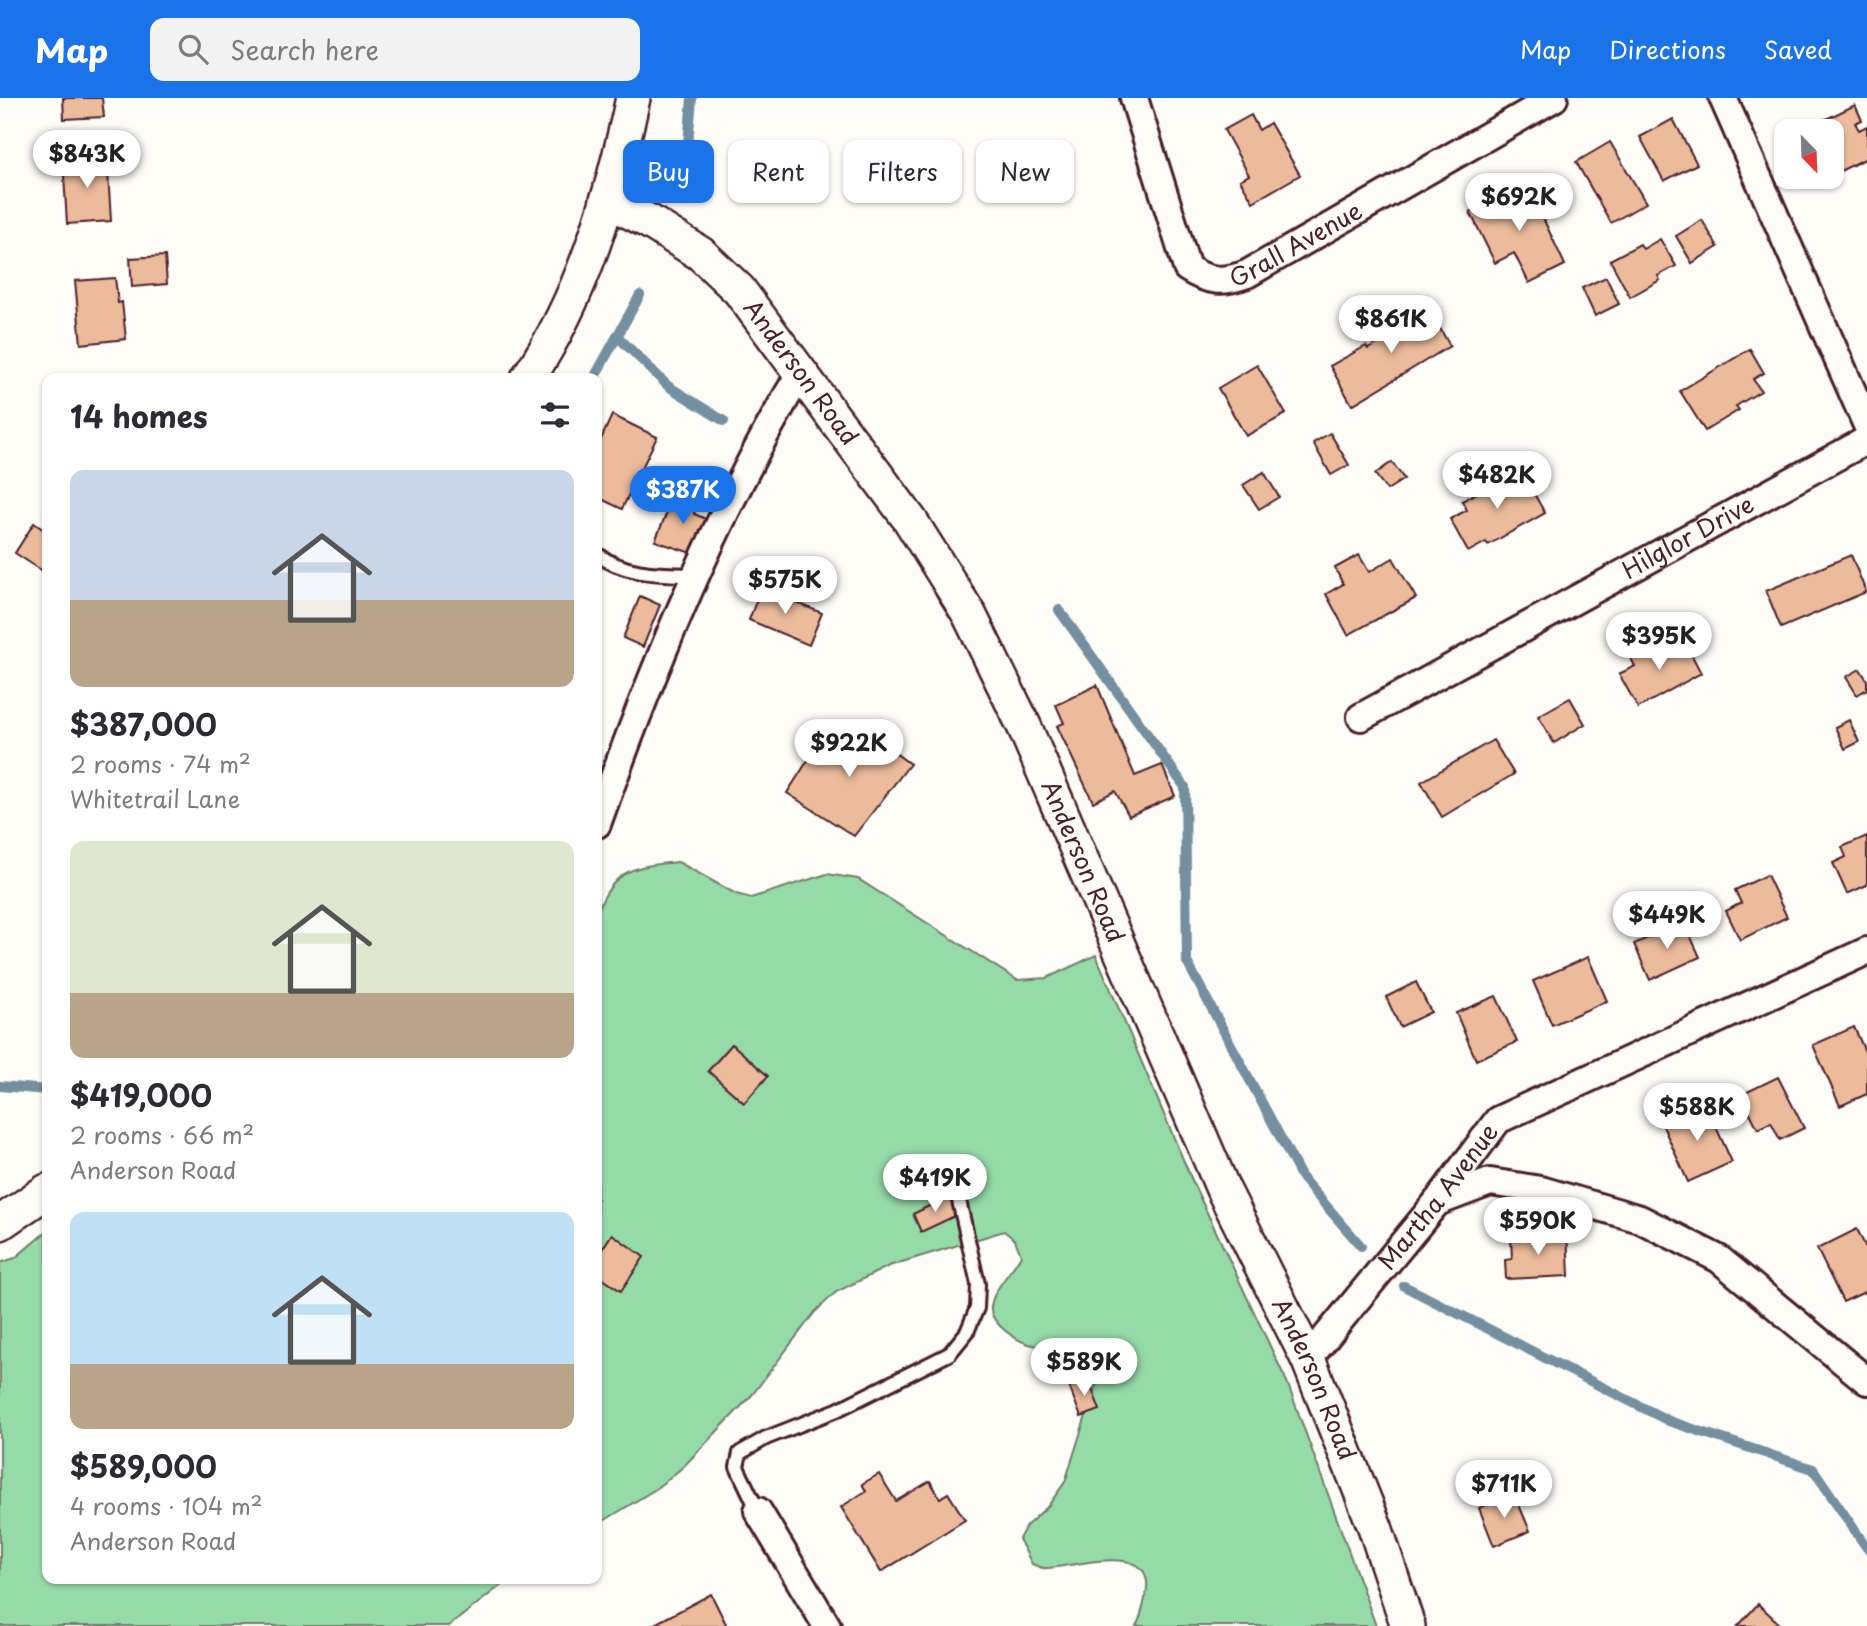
<!DOCTYPE html>
<html lang="en">
<head>
<meta charset="utf-8">
<style>
  :root { --surface:#fff; --page:#f2f2f3; --text:#2b2b33; --muted:#7c7c81; --accent:#1a73e8 }
  body { margin:0; font-family:"Playpen Sans",sans-serif; background:var(--page); color:var(--text); height:100vh; display:flex; flex-direction:column; font-size:26px; white-space:nowrap }
  * { box-sizing:border-box; margin:0 }
  p { font-size:23px; color:var(--muted) }
  .icon { flex:none; width:38px; height:38px; fill:none; stroke:currentColor; stroke-width:2; stroke-linecap:round; stroke-linejoin:round }
  .map { position:relative; flex:1; overflow:hidden }
  .panel { position:absolute; left:42px; top:275px; width:560px; height:1211px; display:flex; flex-direction:column; background:var(--surface); border-radius:14px; box-shadow:0 2px 5px #0004 }
  .panel>* { flex:none }
  .top-card { position:absolute; left:623px; top:42px; width:665px; height:63px; display:flex; gap:14px }
  .needle { width:46px; rotate:157deg }
  .fabs { position:absolute; left:1774px; top:21px; display:grid; gap:14px }
  .fabs a { display:grid; place-items:center; width:70px; height:70px; border-radius:14px; background:var(--surface); box-shadow:0 2px 5px #0004; font-size:35px }
  .price { position:absolute; translate:-50% -60px; padding:0 16px; border-radius:24px; background:#fff; color:#222; font-size:23px; line-height:46px; filter:drop-shadow(0 2px 4px #0008) }
  .price::after { content:''; position:absolute; left:50%; top:42px; width:21px; height:16px; margin-left:-10px; background:inherit; clip-path:polygon(0 0,100% 0,50% 100%) }
  .price.active { background:var(--accent); color:#fff }
  ul { padding:0; list-style:none }
  li { display:grid; align-content:center; gap:14px; height:371px; padding:0 28px }
  li span { display:grid; place-items:center; height:217px; border-radius:14px; color:#555 }
  li>.icon { margin-inline-start:auto }
  span .icon { width:126px; height:126px; fill:#fffc; stroke-width:1 }
  li b { font-size:30px }
  h2 { display:flex; justify-content:space-between; align-items:center; height:84px; padding:0 28px; font-size:30px }
  .tag { padding:0 24px; border-radius:14px; background:var(--surface); box-shadow:0 2px 5px #0004; font-size:24px; line-height:63px }
  .tag.active { background:var(--accent); color:#fff }
  header { display:flex; align-items:center; gap:42px; box-sizing:border-box; height:98px; padding:0 35px; background:var(--accent); color:#fff }
  header strong { font-size:33px }
  nav { display:flex; gap:38px; margin-inline-start:auto; font-size:24px }
  .search { width:490px; height:63px; background:var(--page); display:flex; align-items:center; gap:18px; box-sizing:border-box; padding:0 24px; border-radius:14px; color:var(--muted); font-size:26px }
  .map>svg:first-child { display:block }
  .green { fill:#95dba8; stroke:#707d6a; stroke-width:2 }
  .lines { fill:none; stroke-linecap:round; stroke-linejoin:round }
  .stream { stroke:#738fa0; stroke-width:10 }
  .building { fill:#ebbb9c; stroke:#4a1f2b; stroke-width:2 }
  .service-casing { stroke:#4a1f2b; stroke-width:18 }
  .minor-casing { stroke:#4a1f2b; stroke-width:32 }
  .tertiary-casing { stroke:#4a1f2b; stroke-width:38 }
  .service { stroke:#fdfcf7; stroke-width:12 }
  .minor { stroke:#fdfcf7; stroke-width:26 }
  .tertiary { stroke:#fdfcf7; stroke-width:33 }
  .labels { text-anchor:middle; stroke-width:7; stroke-linejoin:round; paint-order:stroke }
  .street-label { font-size:24px; fill:#4a1f2b; stroke:#fdfcf7 }
</style>
</head>
<body>
<header>
<strong>Map</strong>
<div class="search"><svg class="icon" aria-label="search" viewBox="0 0 24 24"><circle cx="10" cy="10" r="6"/><path d="M15 15l6 6"/></svg>Search here</div>
<nav><a>Map</a><a>Directions</a><a>Saved</a></nav>
</header>
<div class="map">
<svg width="1867" height="1528" viewBox="0 0 1867 1528">
  <rect width="100%" height="100%" fill="#fdfcf7"/>
  <filter id="ink" filterUnits="userSpaceOnUse"><feTurbulence type="fractalNoise" baseFrequency=".0143" numOctaves="2"/><feDisplacementMap in="SourceGraphic" scale="14" xChannelSelector="R" yChannelSelector="G"/><feConvolveMatrix kernelMatrix="1 2 1 2 8 2 1 2 1" color-interpolation-filters="sRGB"/></filter>
  <g filter="url(#ink)">
    <g class="green">
      <path d="M678,764L736,796L751,800L827,776L858,781L1017,882L1047,880L1096,857L1194,1087L1287,1284L1376,1528H1136C1142,1518 1143,1508 1146,1497C1158,1441 1074,1469 1047,1470C1042,1471 1037,1468 1032,1466L1019,1441L1026,1428L1048,1408L1065,1384L1096,1286L1085,1260C1063,1247 1055,1252 1033,1247C1019,1245 989,1225 991,1209C993,1190 1013,1173 1021,1157L1015,1142L1004,1133L889,1168L836,1194L815,1214L752,1297L683,1369L654,1392L597,1427V815C613,771 634,768 678,764Z"/>
      <path d="M47,1133V1480L509,1481L449,1528H0V1165L15,1160Z"/>
    </g>
    <g class="lines">
      <g class="stream">
        <path d="M687,57L692,0"/>
        <path d="M617,238L668,288L724,323"/>
        <path d="M594,280L640,197"/>
        <path d="M1059,512L1185,689L1187,864L1302,1080L1361,1148"/>
        <path d="M0,988L47,992"/>
        <path d="M1404,1188L1669,1323L1813,1371L1867,1450"/>
      </g>
    </g>
    <g class="building">
      <path d="M63,0H102L104,19L64,21Z"/>
      <path d="M1855,7L1862,22L1855,25L1859,32L1867,28V60L1832,77V33L1824,22Z"/>
      <path d="M1251,17L1259,32L1270,25L1300,77L1253,104L1240,82L1249,77L1224,32Z"/>
      <path d="M1673,21L1697,66L1664,83L1640,39Z"/>
      <path d="M1610,44L1646,105L1611,125L1576,64Z"/>
      <path d="M107,58L111,123L67,126L63,61Z"/>
      <path d="M1527,86L1565,167L1529,185L1514,155L1495,165L1470,114Z"/>
      <path d="M1702,122L1718,149L1692,165L1676,138Z"/>
      <path d="M1660,141L1676,168L1658,178L1660,182L1630,199L1610,162L1640,146L1643,151Z"/>
      <path d="M165,158L167,186L132,189L130,160Z"/>
      <path d="M1606,179L1619,206L1595,218L1582,190Z"/>
      <path d="M115,180L118,205L122,204L126,241L81,246L75,183Z"/>
      <path d="M1408,211L1412,219L1429,211L1450,248L1352,307L1330,268L1366,248L1368,251L1385,241L1383,238L1395,230L1390,221Z"/>
      <path d="M1750,251L1764,275L1753,281L1761,293L1736,308L1739,312L1705,333L1680,293Z"/>
      <path d="M1257,267L1286,316L1246,338L1218,290Z"/>
      <path d="M612,317L657,339L622,411L597,399V350Z"/>
      <path d="M1330,335L1349,367L1331,377L1313,345Z"/>
      <path d="M1392,364L1404,381L1387,392L1375,376Z"/>
      <path d="M1520,371L1545,415L1488,447L1486,444L1468,454L1450,421L1467,412L1462,403Z"/>
      <path d="M1264,374L1279,399L1259,411L1243,387Z"/>
      <path d="M675,395L698,405L694,416L711,423L697,457L655,443Z"/>
      <path d="M34,425L44,432L47,426V476L15,455Z"/>
      <path d="M1359,457L1369,474L1393,460L1416,500L1348,537L1326,496L1343,486L1335,470Z"/>
      <path d="M1851,457L1866,494L1781,530L1766,493Z"/>
      <path d="M761,490L822,515L809,547L749,522Z"/>
      <path d="M640,498L660,507L643,549L623,540Z"/>
      <path d="M1683,540L1701,575L1638,610L1619,576L1635,568L1630,559L1651,547L1655,555Z"/>
      <path d="M1860,571L1867,582V591L1857,597L1846,579Z"/>
      <path d="M1097,587L1135,678L1162,667L1175,698L1129,718L1115,693L1093,704L1057,628L1064,625L1056,607Z"/>
      <path d="M1570,600L1585,626L1554,645L1538,618Z"/>
      <path d="M1849,622L1859,644L1845,651L1835,629Z"/>
      <path d="M853,624L910,666L854,738L787,695L817,648L831,656Z"/>
      <path d="M1493,642L1514,676L1442,719L1421,684Z"/>
      <path d="M1867,738V787L1847,796L1833,765L1846,759L1842,749Z"/>
      <path d="M1767,777L1787,819L1740,842L1726,813L1741,805L1735,792Z"/>
      <path d="M1684,824L1700,859L1650,882L1634,846Z"/>
      <path d="M1588,859L1607,903L1552,927L1533,883Z"/>
      <path d="M1416,884L1431,914L1400,929L1386,899Z"/>
      <path d="M1496,898L1517,944L1476,962L1456,915Z"/>
      <path d="M1854,929L1867,958V996L1840,1008L1813,947Z"/>
      <path d="M732,946L768,978L744,1005L708,973Z"/>
      <path d="M1778,979L1804,1030L1780,1042L1771,1024L1758,1031L1741,997Z"/>
      <path d="M1706,1007L1732,1064L1688,1084L1662,1026Z"/>
      <path d="M949,1098L957,1117L921,1134L913,1116Z"/>
      <path d="M1857,1131L1867,1152V1193L1843,1204L1817,1151Z"/>
      <path d="M1567,1135L1569,1178L1506,1181L1505,1162L1512,1161L1511,1138Z"/>
      <path d="M612,1136L644,1159L621,1193L597,1177V1159Z"/>
      <path d="M1088,1281L1100,1312L1081,1319L1069,1288Z"/>
      <path d="M879,1376L896,1403L930,1383L940,1400L948,1395L965,1422L881,1474L841,1409L866,1393L862,1386Z"/>
      <path d="M1514,1395L1530,1433L1494,1448L1479,1410Z"/>
      <path d="M711,1496L727,1528H651Z"/>
      <path d="M1758,1506L1782,1528H1738Z"/>
    </g>
    <g class="lines">
      <g class="service-casing">
        <g id="service">
          <path d="M597,456C626,478 662,476 697,477"/>
          <path d="M758,1413L737,1369L740,1355L766,1340L837,1312L949,1256L967,1234L977,1210L978,1186L955,1085"/>
        </g>
      </g>
      <g class="minor-casing">
        <g id="minor">
          <path id="s1" d="M1134,0L1187,170C1208,184 1223,185 1247,176L1554,0"/>
          <path d="M1723,0L1867,327"/>
          <path id="s2" d="M1361,619L1867,342"/>
          <path d="M597,726C652,572 716,415 801,274"/>
          <path d="M1437,1104L1490,1084L1541,1092L1640,1121L1719,1161L1867,1283"/>
          <path id="s3" d="M1308,1261L1437,1104L1498,1022L1867,853"/>
          <path d="M758,1413L827,1528"/>
        </g>
      </g>
      <g class="tertiary-casing">
        <g id="tertiary">
          <path id="s4" d="M607,102L650,124L701,156L739,192L910,422L969,516L1025,630L1223,1091L1308,1261L1375,1429L1408,1528"/>
          <path d="M528,280C584,197 612,97 633,0"/>
          <path d="M0,1125L47,1093"/>
        </g>
      </g>
      <use href="#service" class="service"/>
      <use href="#minor" class="minor"/>
      <use href="#tertiary" class="tertiary"/>
    </g>
  </g>
  <g class="labels">
    <g class="street-label">
      <text dy="8" stroke="none"><textPath href="#s1" startOffset="298">Grall Avenue</textPath></text>
      <text dy="8" stroke="none"><textPath href="#s4" startOffset="264">Anderson Road</textPath></text>
      <text dy="8" stroke="none"><textPath href="#s2" startOffset="373">Hilglor Drive</textPath></text>
      <text dy="8" stroke="none"><textPath href="#s4" startOffset="831">Anderson Road</textPath></text>
      <text dy="8" stroke="none"><textPath href="#s3" startOffset="208">Martha Avenue</textPath></text>
      <text dy="8" stroke="none"><textPath href="#s4" startOffset="1398">Anderson Road</textPath></text>
    </g>
  </g>
</svg>
<div class="fabs">
<a><svg class="needle" viewBox="-14 -14 28 28"><path d="M0-13l5 13h-10z" fill="#e53935"/><path d="M0 13l5-13h-10z" fill="#7c7c81"/></svg></a>
</div>
<b class="price" style="left:87px;top:92px">$843K</b>
<b class="price" style="left:1519px;top:135px">$692K</b>
<b class="price" style="left:1391px;top:257px">$861K</b>
<b class="price" style="left:1497px;top:413px">$482K</b>
<b class="price active" style="left:683px;top:428px">$387K</b>
<b class="price" style="left:785px;top:518px">$575K</b>
<b class="price" style="left:1659px;top:574px">$395K</b>
<b class="price" style="left:849px;top:681px">$922K</b>
<b class="price" style="left:1667px;top:853px">$449K</b>
<b class="price" style="left:1697px;top:1045px">$588K</b>
<b class="price" style="left:935px;top:1116px">$419K</b>
<b class="price" style="left:1538px;top:1159px">$590K</b>
<b class="price" style="left:1084px;top:1300px">$589K</b>
<b class="price" style="left:1504px;top:1422px">$711K</b>
<div class="top-card">
<a class="tag active">Buy</a>
<a class="tag">Rent</a>
<a class="tag">Filters</a>
<a class="tag">New</a>
</div>
<section class="panel">
<h2>14 homes<svg class="icon" aria-label="filters" viewBox="0 0 24 24"><path d="M4 7h16M4 17h16"/><circle cx="9" cy="7" r="2"/><circle cx="15" cy="17" r="2"/></svg></h2>
<ul>
<li><span style="background:linear-gradient(#c9d6e8 60%,#b9a48a 0)"><svg class="icon" aria-label="home" viewBox="0 0 24 24"><path d="M3 11l9-7 9 7M6 9v11h12V9"/></svg></span><div><b>$387,000</b><p>2 rooms · 74 m²</p><p>Whitetrail Lane</p></div></li>
<li><span style="background:linear-gradient(#dfe7d0 70%,#b9a48a 0)"><svg class="icon" aria-label="home" viewBox="0 0 24 24"><path d="M3 11l9-7 9 7M6 9v11h12V9"/></svg></span><div><b>$419,000</b><p>2 rooms · 66 m²</p><p>Anderson Road</p></div></li>
<li><span style="background:linear-gradient(#bfe0f5 70%,#b9a48a 0)"><svg class="icon" aria-label="home" viewBox="0 0 24 24"><path d="M3 11l9-7 9 7M6 9v11h12V9"/></svg></span><div><b>$589,000</b><p>4 rooms · 104 m²</p><p>Anderson Road</p></div></li>
</ul>
</section>
</div>
</body>
</html>
